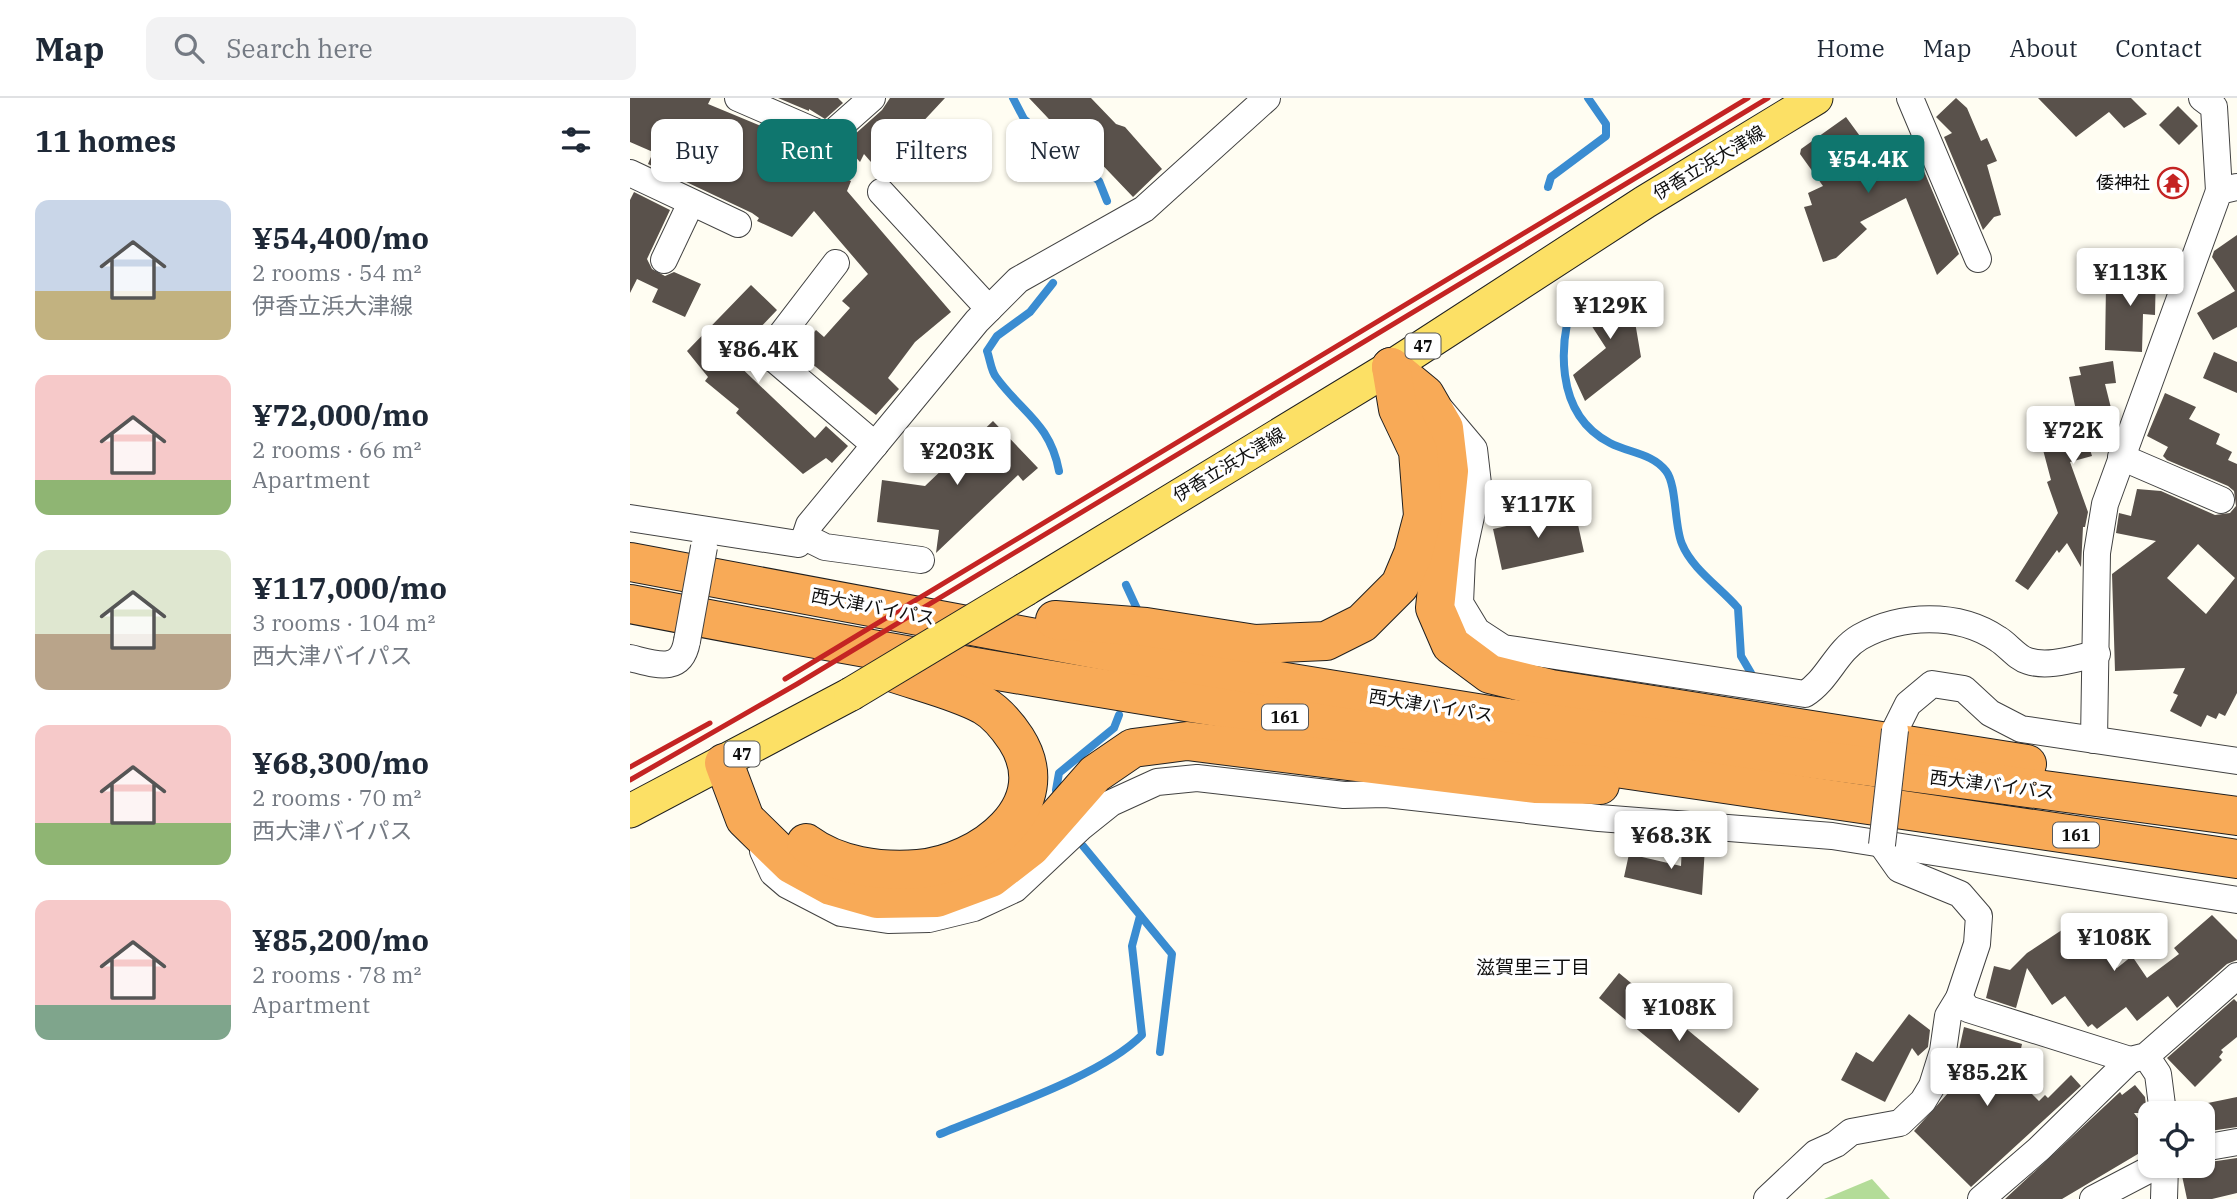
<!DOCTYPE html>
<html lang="en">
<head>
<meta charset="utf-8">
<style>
  :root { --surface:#fff; --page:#f2f2f3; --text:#1f2937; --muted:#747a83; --line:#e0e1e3; --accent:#0f766e }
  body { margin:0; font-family:"IBM Plex Serif","Noto Sans JP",serif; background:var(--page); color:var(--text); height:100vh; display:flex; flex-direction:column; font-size:26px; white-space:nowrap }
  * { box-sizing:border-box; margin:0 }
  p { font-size:23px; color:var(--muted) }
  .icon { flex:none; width:38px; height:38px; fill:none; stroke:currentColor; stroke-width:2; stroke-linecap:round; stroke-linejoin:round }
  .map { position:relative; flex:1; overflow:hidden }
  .side { display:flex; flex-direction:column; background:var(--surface); width:630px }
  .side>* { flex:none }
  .top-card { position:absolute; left:21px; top:21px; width:665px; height:63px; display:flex; gap:14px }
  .controls { position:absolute; left:1508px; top:1003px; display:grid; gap:14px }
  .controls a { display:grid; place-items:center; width:77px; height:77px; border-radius:14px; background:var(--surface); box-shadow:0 2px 5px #0004; font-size:35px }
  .price { position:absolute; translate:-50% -60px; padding:0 16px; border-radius:7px; background:#fff; color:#222; font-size:23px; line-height:46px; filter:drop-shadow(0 2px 4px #0008) }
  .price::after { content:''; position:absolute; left:50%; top:42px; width:21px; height:16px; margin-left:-10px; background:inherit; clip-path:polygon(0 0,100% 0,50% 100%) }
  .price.active { background:var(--accent); color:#fff }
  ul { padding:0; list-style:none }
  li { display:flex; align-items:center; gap:21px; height:175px; padding:0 35px }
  li span { display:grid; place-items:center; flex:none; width:196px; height:140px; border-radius:14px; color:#555 }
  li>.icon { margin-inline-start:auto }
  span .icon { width:84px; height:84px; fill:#fffc; stroke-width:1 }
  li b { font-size:30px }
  h2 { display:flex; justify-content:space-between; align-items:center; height:84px; padding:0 35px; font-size:30px }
  .tag { padding:0 24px; border-radius:14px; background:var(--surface); box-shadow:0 2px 5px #0004; font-size:24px; line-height:63px }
  .tag.active { background:var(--accent); color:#fff }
  header { display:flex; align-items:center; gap:42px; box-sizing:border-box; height:98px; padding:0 35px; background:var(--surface); border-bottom:2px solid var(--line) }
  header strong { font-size:33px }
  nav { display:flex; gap:38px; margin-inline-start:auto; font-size:24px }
  .search { width:490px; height:63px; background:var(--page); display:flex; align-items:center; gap:18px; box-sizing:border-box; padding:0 24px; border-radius:14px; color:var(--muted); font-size:26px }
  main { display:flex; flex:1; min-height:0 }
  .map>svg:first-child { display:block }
  .forest { fill:#b3dc98 }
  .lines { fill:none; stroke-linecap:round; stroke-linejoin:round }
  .stream { stroke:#3a8cd1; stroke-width:8 }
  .building { fill:#59514b; fill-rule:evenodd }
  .minor-casing { stroke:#424242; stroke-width:28 }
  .major-casing { stroke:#202020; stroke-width:35 }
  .highway-casing { stroke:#202020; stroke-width:40 }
  .minor { stroke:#fff; stroke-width:26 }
  .major { stroke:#fce065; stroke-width:33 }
  .highway { stroke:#f8aa57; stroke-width:38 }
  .rail { stroke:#c42423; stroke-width:5 }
  .minor-bridge-casing { stroke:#424242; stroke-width:28; stroke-linecap:butt }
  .major-bridge-casing { stroke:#202020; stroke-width:35; stroke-linecap:butt }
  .minor-bridge { stroke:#fff; stroke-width:26 }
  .major-bridge { stroke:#fce065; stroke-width:33 }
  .labels { text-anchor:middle; stroke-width:7; stroke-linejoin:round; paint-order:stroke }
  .shield { fill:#fff; stroke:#575757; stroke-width:2 }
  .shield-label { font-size:16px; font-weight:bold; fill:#0f0f0f }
  .street-label { font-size:18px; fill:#0f0f0f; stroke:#fff }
  .poi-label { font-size:18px; fill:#0f0f0f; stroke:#fff; text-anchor:end }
  .neighbourhood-label { font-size:19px; fill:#0f0f0f; stroke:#fff }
</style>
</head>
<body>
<header>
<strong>Map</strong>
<div class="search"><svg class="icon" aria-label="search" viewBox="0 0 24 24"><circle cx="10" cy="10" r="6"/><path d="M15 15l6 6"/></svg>Search here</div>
<nav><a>Home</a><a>Map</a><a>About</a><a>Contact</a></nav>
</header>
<main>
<section class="side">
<h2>11 homes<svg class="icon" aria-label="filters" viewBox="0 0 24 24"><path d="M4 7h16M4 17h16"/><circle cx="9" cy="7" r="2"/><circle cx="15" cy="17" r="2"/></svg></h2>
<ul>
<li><span style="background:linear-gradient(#c9d6e8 65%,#c2b280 0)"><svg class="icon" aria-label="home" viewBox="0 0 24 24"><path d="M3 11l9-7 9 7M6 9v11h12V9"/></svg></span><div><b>¥54,400/mo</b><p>2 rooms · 54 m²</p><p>伊香立浜大津線</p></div></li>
<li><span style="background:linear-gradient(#f6c9c9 75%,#8fb573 0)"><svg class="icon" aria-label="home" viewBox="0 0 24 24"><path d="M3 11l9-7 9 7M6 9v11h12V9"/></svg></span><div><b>¥72,000/mo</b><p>2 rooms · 66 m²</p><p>Apartment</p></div></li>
<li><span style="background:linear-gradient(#dfe7d0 60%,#b9a48a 0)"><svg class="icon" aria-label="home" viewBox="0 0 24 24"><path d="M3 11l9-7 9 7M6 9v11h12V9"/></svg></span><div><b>¥117,000/mo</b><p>3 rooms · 104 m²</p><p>西大津バイパス</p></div></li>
<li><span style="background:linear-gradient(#f6c9c9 70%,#8fb573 0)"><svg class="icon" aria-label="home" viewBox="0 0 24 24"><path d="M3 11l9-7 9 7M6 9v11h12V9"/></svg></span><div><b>¥68,300/mo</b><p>2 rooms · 70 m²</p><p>西大津バイパス</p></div></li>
<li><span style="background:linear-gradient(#f6c9c9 75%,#7fa58c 0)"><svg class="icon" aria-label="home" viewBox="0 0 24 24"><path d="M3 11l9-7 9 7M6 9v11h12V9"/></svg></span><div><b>¥85,200/mo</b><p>2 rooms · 78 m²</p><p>Apartment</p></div></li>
</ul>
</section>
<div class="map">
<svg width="1607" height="1101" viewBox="0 0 1607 1101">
  <rect width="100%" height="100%" fill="#fffdf2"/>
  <path class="forest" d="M1242,1081L1260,1101H1194Z"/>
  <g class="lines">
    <g class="stream">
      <path d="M383,0L394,21L469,83L477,103"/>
      <path d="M918,89L921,79L976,38V26L958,0"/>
      <path d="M423,185L400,214L367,238L357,253C360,261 361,273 366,279C392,315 420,325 429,373"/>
      <path d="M947,192C927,244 924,316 980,345C999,355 1022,355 1036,373C1047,387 1044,428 1052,446C1062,471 1091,490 1108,510L1111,558L1121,575"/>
      <path d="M496,487L508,513"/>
      <path d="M426,692L429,675L484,630L489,617"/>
      <path d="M453,748L542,856L530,954"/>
      <path d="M310,1036C367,1012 470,979 512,937L502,848L510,818"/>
    </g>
  </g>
  <g class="building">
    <path d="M0,0H81L78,6L167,43L162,56L221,83L217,93L321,214L285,244L258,280L269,291L246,317L171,257L176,251L172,248L186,232L194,239L220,210L212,203L238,176L184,113L162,139L127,123L129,120L122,115L18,66L23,54L0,44Z"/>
    <path d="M148,0H208L213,5L195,21L179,11V13Z"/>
    <path d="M260,0H315L273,45L271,43L263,50L259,46L241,64L234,56L230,64L214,46L252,12Z"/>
    <path d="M399,0H461L486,26L495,29L532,71L503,99L440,33L435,38Z"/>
    <path d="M1326,0L1337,10L1351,43L1357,40L1367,63L1357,67L1371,117L1364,119L1353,132L1314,39L1322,35L1306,19Z"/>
    <path d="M1408,0H1501L1517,16L1494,30L1479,14L1446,39Z"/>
    <path d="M1548,8L1568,28L1549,47L1529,27Z"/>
    <path d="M1216,19L1235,45L1250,76L1288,59L1329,156L1307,177L1276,100L1230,124L1237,131L1206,160L1193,164L1174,109L1182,107L1178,95L1193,88L1170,56L1171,51Z"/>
    <path d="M4,94L40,112L17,161L22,171L35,178L44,174L71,186L55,219L22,204L28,191L7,181L0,195V102Z"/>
    <path d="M1607,137V229L1583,242L1567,215L1605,193L1582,159L1584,153Z"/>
    <path d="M1496,164L1526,170L1525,217L1513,216L1512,254L1475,252L1476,187L1491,190Z"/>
    <path d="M998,183L1011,259L955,303L943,277L976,250L952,213Z"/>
    <path d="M121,187L147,212L101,260L185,340L196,328L218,348L202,365L196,360L173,376L106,315L109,311L75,283L78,279L57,253Z"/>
    <path d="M1584,254L1607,264V295L1573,280Z"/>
    <path d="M1483,263L1486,285L1475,286L1486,330L1483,339L1459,348L1462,358L1440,364L1458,414L1455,429H1453L1451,469L1437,445L1429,455L1427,452L1398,492L1385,483L1428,415L1417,384L1421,382L1412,348L1415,343L1426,340L1424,333L1449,327L1439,279L1451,277L1449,269Z"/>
    <path d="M1535,295L1566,309L1559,321L1590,336L1586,346L1602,354L1598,362L1607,366V595L1595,618L1589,615L1586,621L1577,617L1571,629L1540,613L1548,597L1543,595L1555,570L1485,573L1482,476L1526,443L1486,435L1489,415L1501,418L1507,391L1531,393L1585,417L1600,415L1606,408L1604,393L1598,388L1537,362L1533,358L1538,349L1517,338ZM1568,446L1605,480L1576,516L1537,480Z"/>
    <path d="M363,323L408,370L393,383L388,377L306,455L309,432L247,424L252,382L295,388Z"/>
    <path d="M945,413L954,454L872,472L863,431Z"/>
    <path d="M1052,747L1075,749L1072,797L994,779L999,756L1051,768Z"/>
    <path d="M1582,817L1607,842V862L1597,866L1547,910L1538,898L1507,923L1496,909L1467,931L1462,926L1458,929L1435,898L1422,907L1397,870L1386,910L1356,900L1364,868L1380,872L1397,855L1453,818L1487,870L1502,858L1517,880L1549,856L1544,850Z"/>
    <path d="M989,875L1129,991L1109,1015L969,900Z"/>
    <path d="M1604,901L1607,904V939L1591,952L1593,954L1589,959L1592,962L1565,989L1537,960Z"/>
    <path d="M1279,916L1300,932L1298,949L1288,958L1282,950L1255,1004L1211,982L1226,954L1243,964Z"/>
    <path d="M1334,929L1392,946L1385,979L1409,1003L1415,997L1418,1000L1441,977L1451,988L1341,1089L1284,1033L1344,966L1327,961Z"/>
    <path d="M1505,987L1515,999L1517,1015H1504L1518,1034L1511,1039L1518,1050L1432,1101H1375L1490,994L1492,997Z"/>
    <path d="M1607,999V1029L1573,1034V1006Z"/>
    <path d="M1607,1060V1095L1582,1101H1557L1551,1073L1573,1068V1065Z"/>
  </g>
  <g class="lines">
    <g class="minor-casing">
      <g id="minor">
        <path d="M108,0L198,39L242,0"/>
        <path d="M1280,0L1348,161"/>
        <path d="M1572,0L1584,9L1589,93"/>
        <path d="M0,75L108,126"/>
        <path d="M251,94L359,211"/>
        <path d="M34,162L61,105"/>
        <path d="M206,165L137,255L245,347"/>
        <path d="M812,313L844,351L848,386L832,460L830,505L847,533L873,550L1175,596C1198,582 1206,553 1230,539C1271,516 1328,514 1368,541C1378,547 1387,560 1398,563C1419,570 1446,560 1467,556"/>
        <path d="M1491,359L1591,402"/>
        <path d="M0,420L168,446L175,439L195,449L291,462"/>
        <path d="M175,439L179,427L347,223L388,182L514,111L637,0"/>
        <path d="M0,560C25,566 51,577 57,543"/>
        <path d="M1265,632L1278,606L1302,586L1334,591L1360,615L1391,631L1607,663"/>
        <path d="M1464,642L1467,455L1475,406L1589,93L1607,89"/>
        <path d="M133,753L143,775L157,787L211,815L258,822L299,821L344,810L385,791L451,729L481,705L527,684L567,680L714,697L756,696L969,720L1202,738L1607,802"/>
        <path d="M1329,900L1338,911L1500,962L1516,958L1607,878"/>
        <path d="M1516,958L1528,976L1533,1015"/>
        <path d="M1573,1050L1607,1044"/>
        <path d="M1137,1101L1186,1055L1206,1046L1221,1034L1270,1025L1293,1003L1302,988L1313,953L1318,918L1329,900L1347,846L1349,818L1330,796L1269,771L1252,747"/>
        <path d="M1351,1101L1409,1051L1500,962"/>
        <path d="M1463,1101L1526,1068"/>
        <path d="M1534,1101L1535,1068"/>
      </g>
    </g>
    <g class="major-casing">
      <g id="major">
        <path d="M396,491L761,269L1015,104L1186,0"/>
        <path d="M0,713L221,596"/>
      </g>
    </g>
    <g class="highway-casing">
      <g id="highway">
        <path d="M761,269L795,297L814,330L819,373L805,510L821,547L860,576L921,591L1397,666"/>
        <path d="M0,464L550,567L878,620L1607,718"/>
        <path d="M0,506C532,610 1071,681 1607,761"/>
        <path d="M425,522L516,529L625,546L696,543L732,525L770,487L783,456L793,418L788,353L768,311L761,269"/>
        <path d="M94,665L115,721L161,766L201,788L247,801L307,800L361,780L401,749L465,676L503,650L557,643L905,686L970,687"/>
        <path d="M176,745C207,768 250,774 288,771C350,766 429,708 386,641C378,629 367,615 353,607C325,592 289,584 258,573"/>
      </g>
    </g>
    <use href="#minor" class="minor"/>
    <use href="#major" class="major"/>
    <use href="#highway" class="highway"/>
    <g class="rail">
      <path d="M155,581L1118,0"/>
      <path d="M0,669L80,625"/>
      <path d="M0,682L167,586L1138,0"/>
    </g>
    <g class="minor-bridge-casing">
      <g id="minor-bridge">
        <path d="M57,543L74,449"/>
        <path d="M1252,747L1265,632"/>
      </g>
    </g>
    <g class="major-bridge-casing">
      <path id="major-bridge" d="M221,596L396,491"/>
    </g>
    <use href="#minor-bridge" class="minor-bridge"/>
    <use href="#major-bridge" class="major-bridge"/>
  </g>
  <defs>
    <g id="temple-ring" transform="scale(1.575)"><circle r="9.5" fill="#fff" stroke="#c42423" stroke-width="1.5"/><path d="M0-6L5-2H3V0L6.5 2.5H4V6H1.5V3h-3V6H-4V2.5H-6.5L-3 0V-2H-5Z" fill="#c42423"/></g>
  </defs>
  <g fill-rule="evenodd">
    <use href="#temple-ring" x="1543" y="85"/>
  </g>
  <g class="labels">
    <g class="shield">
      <rect x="775.5" y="235.5" width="35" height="25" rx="5"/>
      <rect x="632" y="606.5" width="46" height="25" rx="5"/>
      <rect x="94.5" y="643.5" width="35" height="25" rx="5"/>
      <rect x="1423" y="724.5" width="46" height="25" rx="5"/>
    </g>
    <g class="shield-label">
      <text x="793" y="254">47</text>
      <text x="655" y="625">161</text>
      <text x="112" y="662">47</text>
      <text x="1446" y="743">161</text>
    </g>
    <g class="street-label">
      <text transform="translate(1079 65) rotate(-31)" y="6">伊香立浜大津線</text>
      <text transform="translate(599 367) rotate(-31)" y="6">伊香立浜大津線</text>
      <text transform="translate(243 509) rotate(11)" y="6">西大津バイパス</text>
      <text transform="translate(801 608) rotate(9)" y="6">西大津バイパス</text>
      <text transform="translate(1362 687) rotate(7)" y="6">西大津バイパス</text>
    </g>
    <g class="poi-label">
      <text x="1520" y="91">倭神社</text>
    </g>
    <g class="neighbourhood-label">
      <text x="903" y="876">滋賀里三丁目</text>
    </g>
  </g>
</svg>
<div class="controls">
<a><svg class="icon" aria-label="locate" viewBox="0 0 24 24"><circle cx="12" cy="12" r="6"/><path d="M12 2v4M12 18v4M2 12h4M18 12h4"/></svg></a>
</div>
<b class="price active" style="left:1238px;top:97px">¥54.4K</b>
<b class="price" style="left:1500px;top:210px">¥113K</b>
<b class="price" style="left:980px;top:243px">¥129K</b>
<b class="price" style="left:128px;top:287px">¥86.4K</b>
<b class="price" style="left:1443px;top:368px">¥72K</b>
<b class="price" style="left:327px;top:389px">¥203K</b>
<b class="price" style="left:908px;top:442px">¥117K</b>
<b class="price" style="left:1041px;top:773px">¥68.3K</b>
<b class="price" style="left:1484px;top:875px">¥108K</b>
<b class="price" style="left:1049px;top:945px">¥108K</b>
<b class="price" style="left:1357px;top:1010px">¥85.2K</b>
<div class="top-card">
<a class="tag">Buy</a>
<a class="tag active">Rent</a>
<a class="tag">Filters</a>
<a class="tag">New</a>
</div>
</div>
</main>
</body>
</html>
